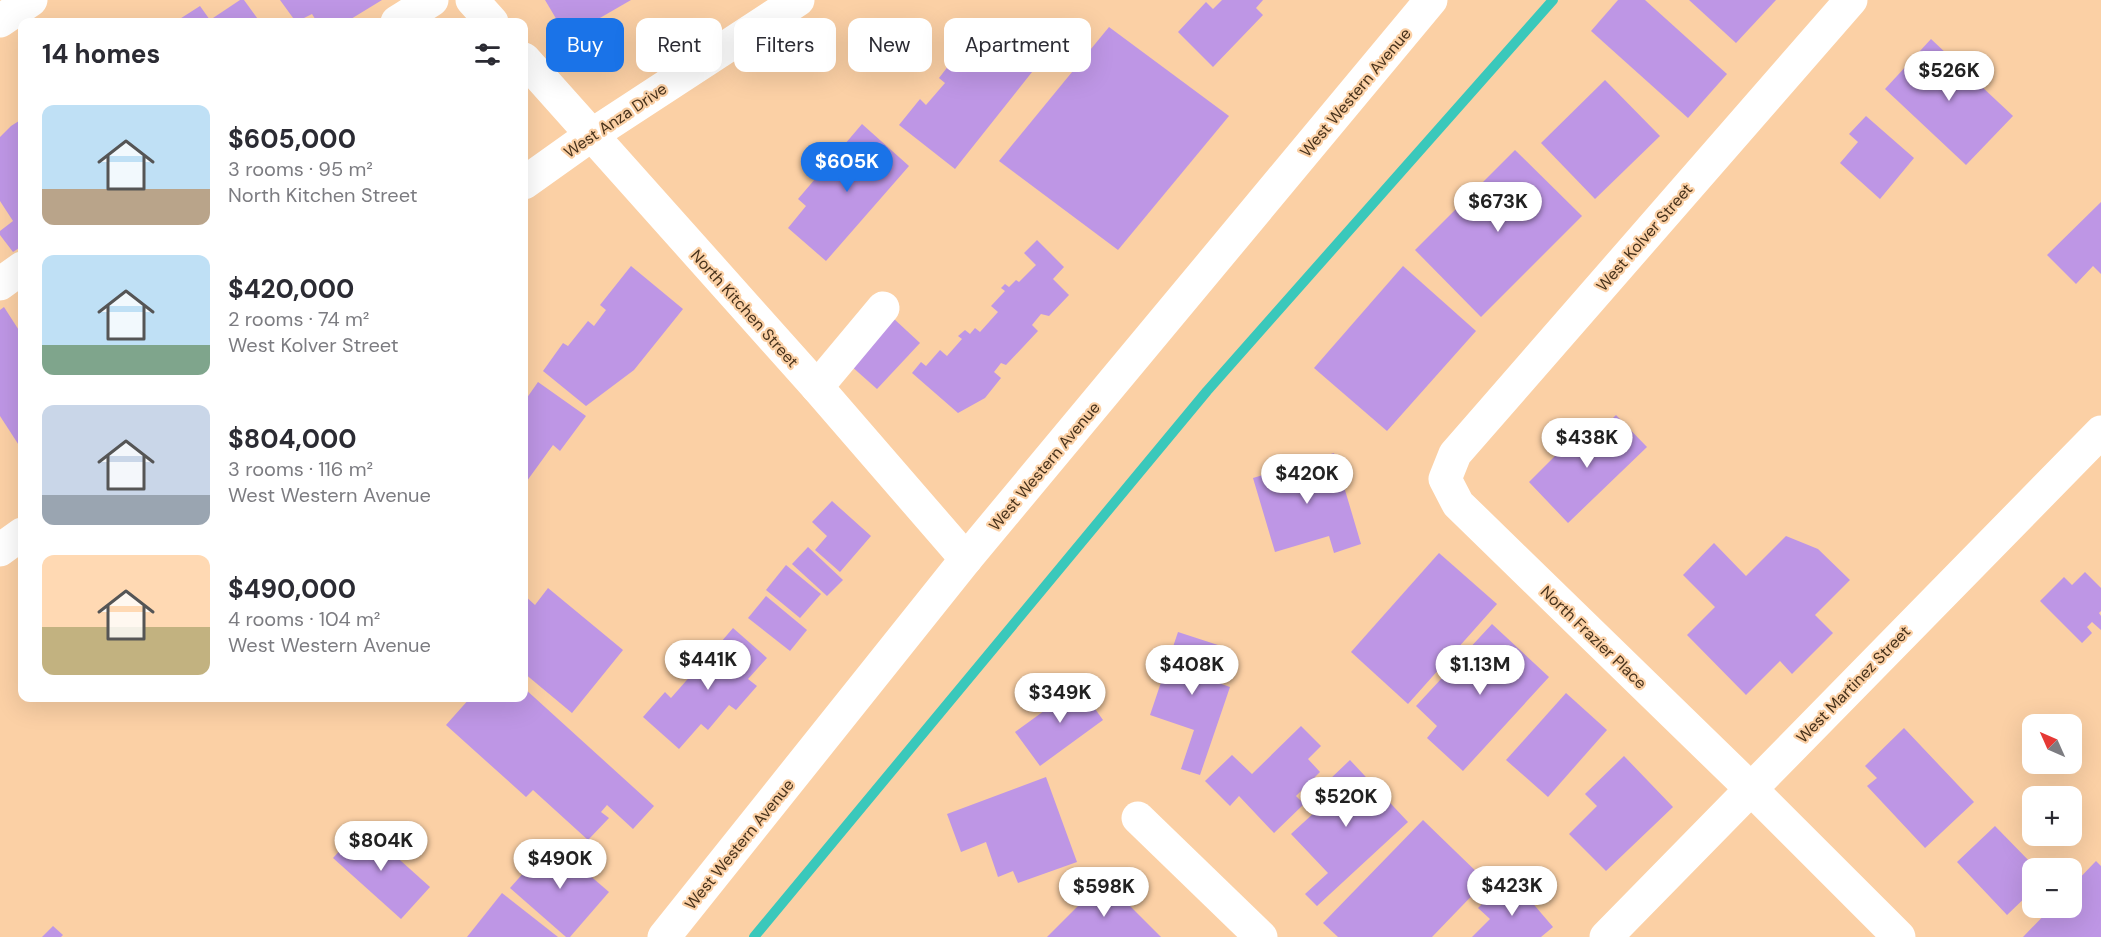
<!DOCTYPE html>
<html lang="en">
<head>
<meta charset="utf-8">
<style>
  :root { --surface:#fff; --page:#f2f2f3; --text:#2b2b33; --muted:#7c7c81; --accent:#1a73e8 }
  body { margin:0; font-family:"DM Sans",sans-serif; background:var(--page); color:var(--text); height:100vh; display:flex; flex-direction:column; font-size:22px; white-space:nowrap }
  * { box-sizing:border-box; margin:0 }
  p { font-size:20px; color:var(--muted) }
  .icon { flex:none; width:33px; height:33px; fill:none; stroke:currentColor; stroke-width:2; stroke-linecap:round; stroke-linejoin:round }
  .map { position:relative; flex:1; overflow:hidden }
  .sheet { position:absolute; left:18px; top:18px; width:510px; height:684px; display:flex; flex-direction:column; background:var(--surface); border-radius:12px; box-shadow:0 6px 24px #0002 }
  .sheet>* { flex:none }
  .guide { position:absolute; left:546px; top:18px; width:570px; height:54px; display:flex; gap:12px }
  .needle { width:39px; rotate:315deg }
  .buttons { position:absolute; left:2022px; top:714px; display:grid; gap:12px }
  .buttons a { display:grid; place-items:center; width:60px; height:60px; border-radius:12px; background:var(--surface); box-shadow:0 6px 24px #0002; font-size:30px }
  .price { position:absolute; translate:-50% -51px; padding:0 14px; border-radius:21px; background:#fff; color:#222; font-size:20px; line-height:39px; filter:drop-shadow(0 2px 3px #0008) }
  .price::after { content:''; position:absolute; left:50%; top:36px; width:18px; height:14px; margin-left:-9px; background:inherit; clip-path:polygon(0 0,100% 0,50% 100%) }
  .price.on { background:var(--accent); color:#fff }
  ul { padding:0; list-style:none }
  li { display:flex; align-items:center; gap:18px; height:150px; padding:0 24px }
  li span { display:grid; place-items:center; flex:none; width:168px; height:120px; border-radius:12px; color:#555 }
  li>.icon { margin-inline-start:auto }
  span .icon { width:72px; height:72px; fill:#fffc; stroke-width:1 }
  li b { font-size:26px }
  h2 { display:flex; justify-content:space-between; align-items:center; height:72px; padding:0 24px; font-size:26px }
  .chip { padding:0 21px; border-radius:12px; background:var(--surface); box-shadow:0 6px 24px #0002; font-size:21px; line-height:54px }
  .chip.on { background:var(--accent); color:#fff }
  .map>svg:first-child { display:block }
  .lines { fill:none; stroke-linecap:round; stroke-linejoin:round }
  .stream { stroke:#3ac8bb; stroke-width:10 }
  .building { fill:#be96e5 }
  .street { stroke:#fff; stroke-width:33 }
  .secondary { stroke:#fff; stroke-width:33 }
  .labels { text-anchor:middle; stroke-width:4.5; stroke-linejoin:round; paint-order:stroke }
  .street-label { font-size:16px; fill:#46311b; stroke:#fbd0a5 }
</style>
</head>
<body>
<div class="map">
<svg width="2101" height="937" viewBox="0 0 2101 937">
  <rect width="100%" height="100%" fill="#fbd0a5"/>
  <g class="lines">
    <path class="stream" d="M754,937L1207,391L1553,0"/>
  </g>
  <g class="building">
    <path d="M240,0H244L260,22H175L200,6L210,20Z"/>
    <path d="M280,0H382L346,22H317L312,14L296,22Z"/>
    <path d="M545,0H631L567,37Z"/>
    <path d="M1222,0H1263L1256,8L1263,15L1213,67L1178,32L1206,2L1213,9Z"/>
    <path d="M1618,0H1645L1727,74L1688,118L1591,31Z"/>
    <path d="M1689,0H1776L1736,43Z"/>
    <path d="M1109,27L1229,116L1118,250L999,161Z"/>
    <path d="M995,35L1036,67L955,169L899,125L920,99L926,105L945,83L939,78L963,47L977,58Z"/>
    <path d="M1931,39L2013,116L1966,165L1885,89Z"/>
    <path d="M1605,80L1660,136L1595,199L1541,143Z"/>
    <path d="M1866,116L1914,158L1880,199L1840,163L1858,142L1849,134Z"/>
    <path d="M22,119V246L13,252L0,235V231L13,221L0,201V137L11,126Z"/>
    <path d="M862,124L909,166L826,261L788,228L806,206L798,199L821,172L828,178L845,157L839,151Z"/>
    <path d="M1515,150L1582,216L1481,317L1415,250Z"/>
    <path d="M2101,202V274L2093,266L2076,284L2047,255Z"/>
    <path d="M1037,240L1064,267L1053,279L1069,295L1049,316L1041,314L1032,325L1038,331L1006,365L1001,363L994,372L1001,378L985,398L958,413L912,373L921,362L926,366L940,350L947,356L962,339L958,336L965,330L970,334L975,328L980,332L998,312L991,306L1005,291L1001,288L1005,284L1009,287L1016,280L1019,282L1036,265L1024,253Z"/>
    <path d="M631,266L683,309L634,370L586,406L543,371L563,343L568,346L588,321L594,326L606,310L600,305Z"/>
    <path d="M1403,266L1476,331L1387,431L1314,368Z"/>
    <path d="M4,307L22,335V450L0,416V310Z"/>
    <path d="M893,318L920,343L877,389L850,365Z"/>
    <path d="M538,382L586,416L560,451L553,445L524,485V402Z"/>
    <path d="M1616,415L1647,447L1568,523L1529,482L1568,443L1577,453Z"/>
    <path d="M1334,453L1361,544L1334,553L1329,536L1275,552L1253,478Z"/>
    <path d="M832,501L871,536L840,572L815,550L827,536L812,522Z"/>
    <path d="M1786,536L1818,549L1850,580L1815,615L1833,633L1792,674L1780,661L1746,695L1687,635L1715,607L1683,575L1714,543L1746,576Z"/>
    <path d="M808,547L843,580L827,596L792,564Z"/>
    <path d="M1439,553L1497,604L1408,704L1351,652Z"/>
    <path d="M786,565L821,594L800,618L766,590Z"/>
    <path d="M2085,572L2101,588V611L2099,613L2101,616V630L2092,622L2087,627L2092,633L2082,643L2040,601L2064,577L2072,585Z"/>
    <path d="M548,588L623,650L572,713L524,673V595L535,605Z"/>
    <path d="M766,596L807,630L790,651L748,618Z"/>
    <path d="M1492,624L1549,677L1463,771L1427,738L1437,726L1416,706Z"/>
    <path d="M733,628L767,658L748,679L757,686L736,710L729,705L708,730L701,724L679,749L643,717L665,692L671,698L693,673L698,677L719,653L715,649Z"/>
    <path d="M1178,632L1221,646L1210,680L1230,687L1200,775L1181,769L1194,730L1150,715Z"/>
    <path d="M1073,678L1103,720L1040,766L1015,732L1066,695L1060,688Z"/>
    <path d="M524,688L654,806L633,829L607,805L601,812L609,818L588,840L533,790L526,797L446,725L470,698H524Z"/>
    <path d="M1566,693L1607,730L1548,797L1506,760Z"/>
    <path d="M1301,726L1321,746L1308,759L1320,772L1296,796L1304,804L1274,833L1239,796L1230,806L1205,781L1232,755L1252,774Z"/>
    <path d="M1904,728L1974,802L1925,848L1867,786L1877,778L1865,766Z"/>
    <path d="M1624,756L1673,807L1606,871L1569,834L1597,806L1585,794Z"/>
    <path d="M1350,760L1408,822L1317,906L1305,894L1328,873L1291,834L1316,811L1307,801Z"/>
    <path d="M1046,777L1077,862L1018,883L1013,871L998,877L986,842L961,852L947,814Z"/>
    <path d="M1423,820L1486,881L1432,937H1338L1323,923Z"/>
    <path d="M362,826L430,887L401,919L333,858Z"/>
    <path d="M1995,826L2036,868H2032V891L2007,915L1957,862Z"/>
    <path d="M551,842L609,892L570,937H566L510,888Z"/>
    <path d="M2096,861L2101,866V937H2023L2051,908H2072V886Z"/>
    <path d="M1104,880L1161,937H1047Z"/>
    <path d="M1518,886L1553,927L1541,937H1472L1490,919L1478,908L1497,889L1507,895Z"/>
    <path d="M502,893L558,937H467Z"/>
    <path d="M53,926L63,935L61,937H42Z"/>
  </g>
  <g class="lines">
    <g class="street">
      <path d="M472,0L492,22"/>
      <path d="M1851,0L1455,454L1445,479L1458,504L1751,789L1899,937"/>
      <path d="M0,21L31,0"/>
      <path d="M397,22L432,0"/>
      <path d="M524,59L817,387L966,559"/>
      <path d="M524,183L590,136L798,0"/>
      <path d="M0,284L22,268"/>
      <path d="M817,387L883,308"/>
      <path d="M0,550L22,534"/>
      <path d="M1138,818L1261,937"/>
      <path d="M1606,937L2101,432"/>
    </g>
    <path class="secondary" d="M664,937L966,559L1431,0"/>
  </g>
  <g class="labels">
    <g class="street-label">
      <text transform="translate(1355 92) rotate(-50)" y="6">West Western Avenue</text>
      <text transform="translate(615 120) rotate(-34)" y="6">West Anza Drive</text>
      <text transform="translate(1644 237) rotate(-49)" y="6">West Kolver Street</text>
      <text transform="translate(745 308) rotate(48)" y="6">North Kitchen Street</text>
      <text transform="translate(1044 466) rotate(-50)" y="6">West Western Avenue</text>
      <text transform="translate(1594 637) rotate(44)" y="6">North Frazier Place</text>
      <text transform="translate(1853 684) rotate(-46)" y="6">West Martinez Street</text>
      <text transform="translate(739 844) rotate(-51)" y="6">West Western Avenue</text>
    </g>
  </g>
</svg>
<div class="buttons">
<a><svg class="needle" viewBox="-14 -14 28 28"><path d="M0-13l5 13h-10z" fill="#e53935"/><path d="M0 13l5-13h-10z" fill="#7c7c81"/></svg></a>
<a>+</a>
<a>−</a>
</div>
<b class="price" style="left:1949px;top:102px">$526K</b>
<b class="price on" style="left:847px;top:193px">$605K</b>
<b class="price" style="left:1498px;top:233px">$673K</b>
<b class="price" style="left:1587px;top:469px">$438K</b>
<b class="price" style="left:1307px;top:505px">$420K</b>
<b class="price" style="left:708px;top:691px">$441K</b>
<b class="price" style="left:1192px;top:696px">$408K</b>
<b class="price" style="left:1480px;top:696px">$1.13M</b>
<b class="price" style="left:1060px;top:724px">$349K</b>
<b class="price" style="left:1346px;top:828px">$520K</b>
<b class="price" style="left:381px;top:872px">$804K</b>
<b class="price" style="left:560px;top:890px">$490K</b>
<b class="price" style="left:1512px;top:917px">$423K</b>
<b class="price" style="left:1104px;top:918px">$598K</b>
<div class="guide">
<a class="chip on">Buy</a>
<a class="chip">Rent</a>
<a class="chip">Filters</a>
<a class="chip">New</a>
<a class="chip">Apartment</a>
</div>
<section class="sheet">
<h2>14 homes<svg class="icon" aria-label="filters" viewBox="0 0 24 24"><path d="M4 7h16M4 17h16"/><circle cx="9" cy="7" r="2"/><circle cx="15" cy="17" r="2"/></svg></h2>
<ul>
<li><span style="background:linear-gradient(#bfe0f5 70%,#b9a48a 0)"><svg class="icon" aria-label="home" viewBox="0 0 24 24"><path d="M3 11l9-7 9 7M6 9v11h12V9"/></svg></span><div><b>$605,000</b><p>3 rooms · 95 m²</p><p>North Kitchen Street</p></div></li>
<li><span style="background:linear-gradient(#bfe0f5 75%,#7fa58c 0)"><svg class="icon" aria-label="home" viewBox="0 0 24 24"><path d="M3 11l9-7 9 7M6 9v11h12V9"/></svg></span><div><b>$420,000</b><p>2 rooms · 74 m²</p><p>West Kolver Street</p></div></li>
<li><span style="background:linear-gradient(#c9d6e8 75%,#9aa5b1 0)"><svg class="icon" aria-label="home" viewBox="0 0 24 24"><path d="M3 11l9-7 9 7M6 9v11h12V9"/></svg></span><div><b>$804,000</b><p>3 rooms · 116 m²</p><p>West Western Avenue</p></div></li>
<li><span style="background:linear-gradient(#ffd9b3 60%,#c2b280 0)"><svg class="icon" aria-label="home" viewBox="0 0 24 24"><path d="M3 11l9-7 9 7M6 9v11h12V9"/></svg></span><div><b>$490,000</b><p>4 rooms · 104 m²</p><p>West Western Avenue</p></div></li>
</ul>
</section>
</div>
</body>
</html>
